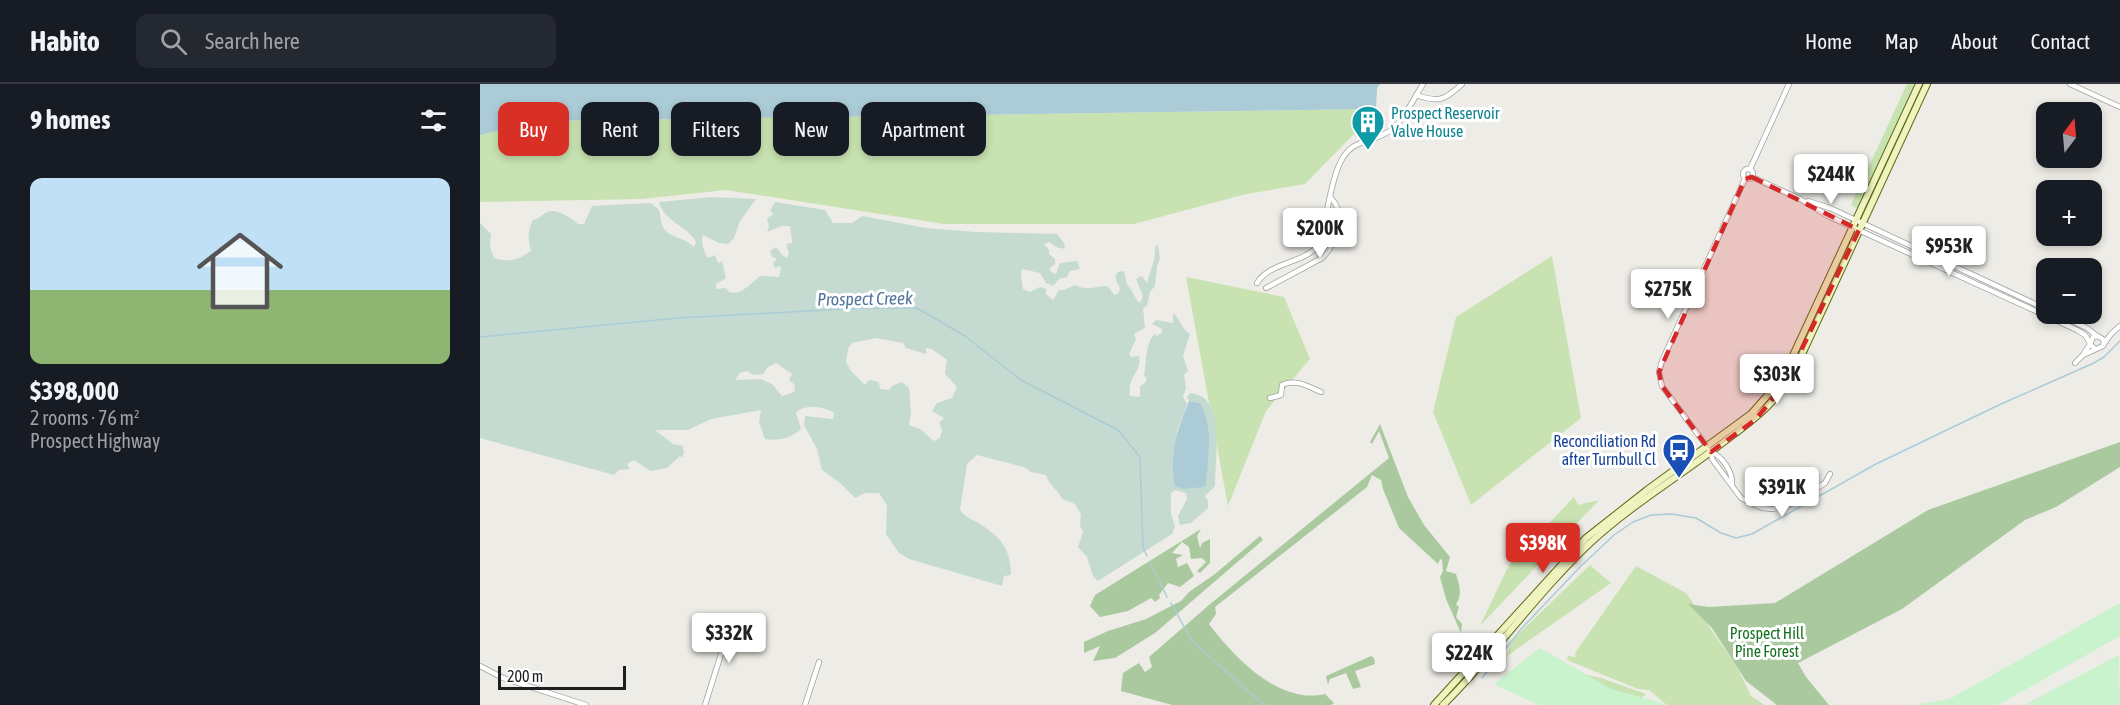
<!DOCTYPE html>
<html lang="en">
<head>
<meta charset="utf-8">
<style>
  :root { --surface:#171b24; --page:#242831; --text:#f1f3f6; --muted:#9ea1a6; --line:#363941; --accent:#d93025 }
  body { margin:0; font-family:"Asap Condensed",sans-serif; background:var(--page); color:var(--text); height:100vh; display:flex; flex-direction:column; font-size:22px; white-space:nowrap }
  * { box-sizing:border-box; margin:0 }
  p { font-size:20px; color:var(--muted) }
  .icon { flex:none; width:33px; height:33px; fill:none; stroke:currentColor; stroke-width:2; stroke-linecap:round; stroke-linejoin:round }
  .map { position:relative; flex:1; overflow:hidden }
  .panel { display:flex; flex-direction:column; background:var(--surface); width:480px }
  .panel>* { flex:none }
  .hud { position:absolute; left:18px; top:18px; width:570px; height:54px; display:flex; gap:12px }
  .needle { width:39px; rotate:16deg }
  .controls { position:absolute; left:1556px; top:18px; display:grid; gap:12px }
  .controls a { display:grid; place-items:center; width:66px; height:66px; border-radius:12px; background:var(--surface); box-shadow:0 3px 9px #0003; font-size:30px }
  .scale { position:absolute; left:18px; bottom:15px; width:128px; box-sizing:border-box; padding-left:6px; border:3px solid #1f1f1f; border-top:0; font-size:16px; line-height:21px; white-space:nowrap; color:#1f1f1f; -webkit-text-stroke:4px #fff; paint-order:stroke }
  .price { position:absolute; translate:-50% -51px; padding:0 14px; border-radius:6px; background:#fff; color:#222; font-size:20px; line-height:39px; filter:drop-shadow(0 2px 3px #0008) }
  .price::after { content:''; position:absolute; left:50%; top:36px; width:18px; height:14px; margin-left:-9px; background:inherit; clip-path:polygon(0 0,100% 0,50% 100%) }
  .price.active { background:var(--accent); color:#fff }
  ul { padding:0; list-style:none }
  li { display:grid; align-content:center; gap:12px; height:318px; padding:0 30px }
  li span { display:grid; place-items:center; height:186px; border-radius:12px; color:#555 }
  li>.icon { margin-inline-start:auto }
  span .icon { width:108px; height:108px; fill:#fffc; stroke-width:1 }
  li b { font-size:26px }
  h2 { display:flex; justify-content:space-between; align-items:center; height:72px; padding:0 30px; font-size:26px }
  .pill { padding:0 21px; border-radius:12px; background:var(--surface); box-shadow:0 3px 9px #0003; font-size:21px; line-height:54px }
  .pill.active { background:var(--accent); color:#fff }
  header { display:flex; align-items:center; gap:36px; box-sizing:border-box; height:84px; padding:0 30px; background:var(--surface); border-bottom:2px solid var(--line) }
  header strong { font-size:28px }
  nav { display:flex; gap:33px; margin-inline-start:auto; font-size:21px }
  .search { width:420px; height:54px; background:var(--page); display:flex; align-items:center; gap:15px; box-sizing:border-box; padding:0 21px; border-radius:12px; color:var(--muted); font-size:22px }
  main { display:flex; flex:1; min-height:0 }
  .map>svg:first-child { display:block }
  .grass { fill:#c8e3b1 }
  .forest { fill:#aac99f }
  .wetland { fill:#c5dbd1; fill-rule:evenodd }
  .park { fill:#c8f3cd }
  .water { fill:#abccd7 }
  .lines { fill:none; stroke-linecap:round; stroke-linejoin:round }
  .stream { stroke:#abccd7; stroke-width:1.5 }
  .street-casing { stroke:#a0a0a0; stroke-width:6 }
  .secondary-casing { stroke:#5e6a11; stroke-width:8 }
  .street { stroke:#fff; stroke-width:4.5 }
  .secondary { stroke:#eef3c0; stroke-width:6 }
  .marked { fill:#d62828; fill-opacity:0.2; stroke:#d62828; stroke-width:4.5; stroke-dasharray:12 8; stroke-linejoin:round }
  .labels { text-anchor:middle; stroke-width:6; stroke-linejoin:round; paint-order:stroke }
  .culture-label { font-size:16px; fill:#0d838f; stroke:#fff; text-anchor:start }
  .transit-label { font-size:16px; fill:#164399; stroke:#fff; text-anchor:end }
  .park-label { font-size:16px; fill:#187122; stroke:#fff }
  .water-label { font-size:18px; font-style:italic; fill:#52759d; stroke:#fff }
</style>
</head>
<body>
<header>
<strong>Habito</strong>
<div class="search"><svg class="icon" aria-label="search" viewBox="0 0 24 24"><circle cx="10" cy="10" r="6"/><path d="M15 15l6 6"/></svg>Search here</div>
<nav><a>Home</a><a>Map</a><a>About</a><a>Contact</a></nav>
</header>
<main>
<section class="panel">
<h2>9 homes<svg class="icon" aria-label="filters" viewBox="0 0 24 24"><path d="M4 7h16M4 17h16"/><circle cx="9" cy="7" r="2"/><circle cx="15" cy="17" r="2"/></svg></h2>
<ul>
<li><span style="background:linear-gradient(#bfe0f5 60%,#8fb573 0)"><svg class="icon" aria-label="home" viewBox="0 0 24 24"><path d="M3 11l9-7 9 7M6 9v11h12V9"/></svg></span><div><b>$398,000</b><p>2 rooms · 76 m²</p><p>Prospect Highway</p></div></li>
</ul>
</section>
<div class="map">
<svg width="1640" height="621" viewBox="0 0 1640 621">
  <rect width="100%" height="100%" fill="#eeece6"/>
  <g class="grass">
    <path d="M1427,0H1436L1378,125L1371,121Z"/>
    <path d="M896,25L906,41L873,51L825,100L762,111L654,140H464L246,106L162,115L0,118V51L58,37Z"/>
    <path d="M1072,172L1101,334L991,421L953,328L976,233Z"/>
    <path d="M706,193L804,213L830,275L786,327L748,422Z"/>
    <path d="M1094,413L1098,421L1119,416L1000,542L1029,481Z"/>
    <path d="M1110,481L1131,499L1027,572L1032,556Z"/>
    <path d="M1156,482L1206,509L1257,583L1271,612L1285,621H1187L1169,606L1158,605L1087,576L1088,572L1096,573L1095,569Z"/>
    <path d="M1075,584L1121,594L1166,610L1160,615L1119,604Z"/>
  </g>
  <g class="forest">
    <path d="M900,340L928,413L944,441L970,473L966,487L976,490C979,500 983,511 976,520L979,523L976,533L982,540L981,549L966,515L960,493L963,487L962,476L960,475L958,480L919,444L903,405L901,396L892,391L887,403L735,523L736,530L729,540C754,573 799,621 845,610L854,619L852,621H692L641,607L643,589L659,579L665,588L672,583L669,573L729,521L909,374L899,347L892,360L890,358Z"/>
    <path d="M1640,358V383L1576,423L1545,436L1422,525L1318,579L1326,593L1349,621H1297L1266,597L1232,544L1208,520L1229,523L1295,519L1448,426Z"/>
    <path d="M721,445L717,452L720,464L722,459L730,455V479L720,489L717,487L726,478L722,474L711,475L709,463L702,458L692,469L703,471L696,475L698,483L707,479L714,492L700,503L688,499L679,511L680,514L675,518L671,514L648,527L620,533L610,522L615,511Z"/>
    <path d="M780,452L783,456L675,549L635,574L613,577L620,562L604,569V558L628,547L666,535L701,517L709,508L735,490Z"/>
    <path d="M891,572L894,574L895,580L875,587L881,603L873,605L866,589L850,595L848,601L846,592Z"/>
  </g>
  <path class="wetland" d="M232,113L276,115L260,137L254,154L248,160L239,159L223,151C221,158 223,167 228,174L235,171L238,179L242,177L246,194L236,200V205L246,204L249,208C262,212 270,199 280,192L299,193L301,185L300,182L295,184L293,179L297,175L292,173L290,167L296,163L302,171L307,174L309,169L306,160L312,159V157L310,142H302L287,148L289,143L287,134L294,130L290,127L295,118L345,126L353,139H372L382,132L446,144L496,148L577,150L584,159L585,165L576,163L569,158L564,160L569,166V170L575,175V180L570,184L571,188L576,190L580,179L597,177L600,185L590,187L587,193L579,195L573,202L566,199L560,189L542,185L541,191L543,205L550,208L560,203L566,205V210L573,216L579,206H584L595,201C609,209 623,199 628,203C631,205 632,208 634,211L638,210L640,205C639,198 632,196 638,188L644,187L647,201C653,206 654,214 660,219L663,212L656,195L662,192L667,199C670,187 676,176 675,163L678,161L680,175L677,182L675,202L670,208L667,222L663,224L665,244L654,250L656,255L649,270L651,273L659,272C662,290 647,291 650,312L660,313V302L665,299L667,294L664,292L667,266L670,256L675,249L676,252L682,249V245L672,240L676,236L693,239V229C701,236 701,245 710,250L703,272L708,287L704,291L706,304L703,313L707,320L696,350L720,319L709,317L707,313L710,309C718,310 725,313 730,321C741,337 735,382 735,402L725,412L728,417V424L711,439L700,441L698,432L707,415L706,409L695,406L691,409V430L695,442L692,450L618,497L613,492L607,473L598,463L603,448L600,442L601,430L595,420L582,415C578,406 569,401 566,391L551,388L544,383L497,371L487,380L480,426C486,434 492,435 500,440C521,453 531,466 531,491L524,492L522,502L429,475L419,469L406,450L407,421L399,409H385L375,414L360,399L342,386L337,365L324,341L325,332L353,335L354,329C342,322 328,320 316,328L321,345C309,355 300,357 285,355L279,338L281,326L231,335L208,346H175L193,360L203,362L204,368L202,374L200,372L187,384L171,387L154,376L147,380L150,385L139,386L134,391L0,354V139L11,150L10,163L14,174C30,179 37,176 51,167C48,155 47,147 53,136C60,135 65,127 71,127C78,126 94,135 98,140H104L112,122L171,119L179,126C181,131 180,136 182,141C187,154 203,152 214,163L216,158C207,141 184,138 179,118ZM396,254L423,259L426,264L446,270V264L452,265L467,276L465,290L477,303L472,314L457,319L452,327L464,334L459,339L462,346L460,354L454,357L440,345L429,341L431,329L429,304L422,298L412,302L409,306L400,305L399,298L389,296L385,301L371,287L366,278L368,265L372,259ZM296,279L312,290L309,296L315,301L314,308L302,312L292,300L281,295L255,296L260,289L267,287L273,291L283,290L288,283Z"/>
  <g class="park">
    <path d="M1640,519V552L1518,621H1434L1470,615Z"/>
    <path d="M1060,564L1131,605L1189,621H1058L1014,600Z"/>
    <path d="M1639,571L1640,621H1544Z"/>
  </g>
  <g class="water">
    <path d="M0,0H900L897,4L896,25L58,37L0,51Z"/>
    <path d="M709,317L720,319C734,343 728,374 726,401L724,403L703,405L695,402C689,371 697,346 709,317Z"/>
  </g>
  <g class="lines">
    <g class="stream">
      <path d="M0,253L198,234L383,224H437L485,252L541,296L638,346L660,373L663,464L667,472"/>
      <path d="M670,478L687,513"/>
      <path d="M691,519L712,557L784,621"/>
      <path d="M1002,594L1042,544L1100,483L1134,451L1153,438L1171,431L1191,430L1216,434L1241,449L1256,454L1272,450L1396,380L1521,320L1614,279L1624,273L1640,257"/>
    </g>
    <g class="street-casing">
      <g id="street">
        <path d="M1590,0L1640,23"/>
        <path d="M936,11C959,19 965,16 982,0"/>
        <circle cx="1268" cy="90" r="5"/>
        <path d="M1270,85L1309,0"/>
        <path d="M1272,93L1320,115L1348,132L1597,246L1605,251L1610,259"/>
        <path d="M1265,95L1182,277L1179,288L1182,302L1231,368L1232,375L1261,414L1282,424L1293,425L1313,419L1345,399L1350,390"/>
        <path d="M1328,117L1350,124L1566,225"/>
        <path d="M777,199C790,178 822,180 838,162C846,153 844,138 847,127C850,111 853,94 860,79C872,54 889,60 908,48C922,40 934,14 943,0"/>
        <path d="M786,204L842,174C858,158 867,131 851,114"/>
        <path d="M1576,230L1607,244L1617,252"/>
        <path d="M1624,260L1631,250L1640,242"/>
        <path d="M1603,271L1623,262L1624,256L1618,252L1613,253L1610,260L1615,265"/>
        <path d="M1595,279L1603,271L1610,260"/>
        <path d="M790,314L801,311L802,301C815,294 829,303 841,308"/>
        <path d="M1231,368C1242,372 1253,388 1252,400"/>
        <path d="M0,582L23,594L106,621"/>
        <path d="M225,621L253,532"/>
        <path d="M325,621L339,578"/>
      </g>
    </g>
    <g class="secondary-casing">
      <g id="secondary">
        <path d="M954,621L1106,454L1167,406L1271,330L1294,304L1310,278L1439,0"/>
        <path d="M963,621C1015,570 1057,509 1110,459C1149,423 1195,395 1237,363C1275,334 1295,323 1318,279L1447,0"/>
      </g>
    </g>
    <use href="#street" class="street"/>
    <use href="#secondary" class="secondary"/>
  </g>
  <path class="marked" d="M1272,93L1379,146L1304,302L1275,336L1231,368L1182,302L1179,288L1265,95Z"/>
  <defs>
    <g id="building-pin" transform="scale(1.725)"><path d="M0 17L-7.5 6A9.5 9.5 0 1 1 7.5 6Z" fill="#0f9aa8" stroke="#fff"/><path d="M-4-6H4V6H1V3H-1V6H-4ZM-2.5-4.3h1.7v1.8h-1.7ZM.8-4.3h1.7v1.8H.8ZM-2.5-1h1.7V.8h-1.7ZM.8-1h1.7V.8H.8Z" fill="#fff"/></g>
    <g id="bus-pin" transform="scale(1.725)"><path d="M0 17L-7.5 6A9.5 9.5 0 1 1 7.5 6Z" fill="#1a4fb4" stroke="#fff"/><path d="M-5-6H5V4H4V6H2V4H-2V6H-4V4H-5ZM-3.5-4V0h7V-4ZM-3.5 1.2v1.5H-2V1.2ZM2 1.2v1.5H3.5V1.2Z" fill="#fff"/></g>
  </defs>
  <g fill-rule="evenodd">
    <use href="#building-pin" x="888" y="38"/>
    <use href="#bus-pin" x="1199" y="366"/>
  </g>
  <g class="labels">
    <g class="culture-label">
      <text x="911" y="35">Prospect Reservoir<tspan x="911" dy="18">Valve House</tspan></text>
    </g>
    <g class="transit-label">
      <text x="1176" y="363">Reconciliation Rd<tspan x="1176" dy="18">after Turnbull Cl</tspan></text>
    </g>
    <g class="park-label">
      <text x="1287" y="555">Prospect Hill<tspan x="1287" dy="18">Pine Forest</tspan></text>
    </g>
    <g class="water-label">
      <text transform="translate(385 215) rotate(-1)" y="6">Prospect Creek</text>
    </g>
  </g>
</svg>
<div class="controls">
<a><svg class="needle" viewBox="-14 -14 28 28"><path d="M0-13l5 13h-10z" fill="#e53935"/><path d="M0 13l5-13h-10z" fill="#9ea1a6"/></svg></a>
<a>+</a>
<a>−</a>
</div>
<div class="scale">200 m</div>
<b class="price" style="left:1351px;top:121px">$244K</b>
<b class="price" style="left:840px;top:175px">$200K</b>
<b class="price" style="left:1469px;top:193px">$953K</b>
<b class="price" style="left:1188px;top:236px">$275K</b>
<b class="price" style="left:1297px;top:321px">$303K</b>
<b class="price" style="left:1302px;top:434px">$391K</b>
<b class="price active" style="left:1063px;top:490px">$398K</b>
<b class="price" style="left:249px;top:580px">$332K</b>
<b class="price" style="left:989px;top:600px">$224K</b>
<div class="hud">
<a class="pill active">Buy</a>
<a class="pill">Rent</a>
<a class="pill">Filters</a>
<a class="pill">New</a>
<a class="pill">Apartment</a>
</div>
</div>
</main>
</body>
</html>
